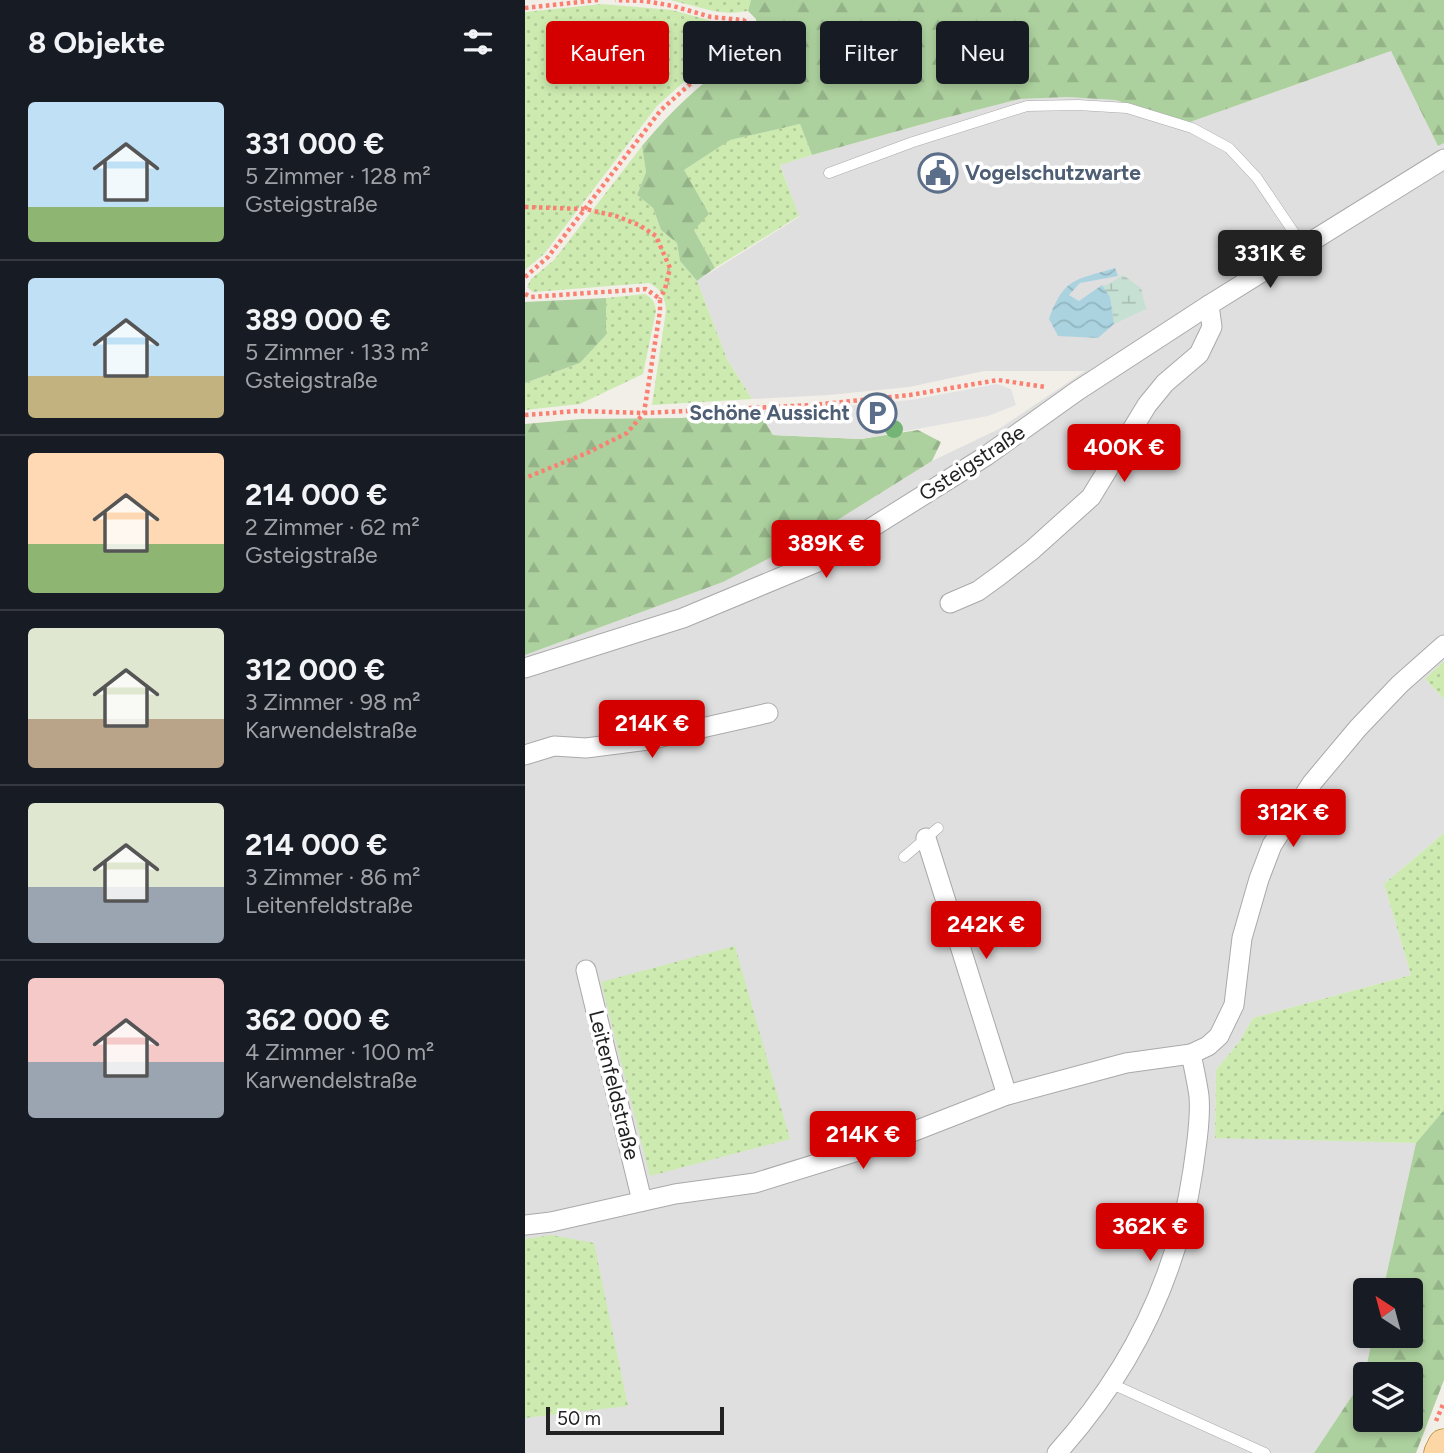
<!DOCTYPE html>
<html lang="de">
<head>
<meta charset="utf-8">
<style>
  :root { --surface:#171b24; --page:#242831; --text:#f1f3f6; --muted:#9ea1a6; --line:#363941; --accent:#d40000 }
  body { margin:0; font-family:Figtree,sans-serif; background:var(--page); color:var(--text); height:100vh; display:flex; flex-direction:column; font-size:26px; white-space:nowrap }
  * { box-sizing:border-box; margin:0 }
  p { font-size:23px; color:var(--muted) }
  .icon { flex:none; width:38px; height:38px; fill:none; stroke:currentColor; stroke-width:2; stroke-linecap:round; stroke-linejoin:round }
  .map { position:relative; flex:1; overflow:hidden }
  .drawer { display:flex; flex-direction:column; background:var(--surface); width:525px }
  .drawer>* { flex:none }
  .top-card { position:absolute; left:21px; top:21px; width:665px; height:63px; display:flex; gap:14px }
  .needle { width:46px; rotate:324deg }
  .buttons { position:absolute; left:828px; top:1278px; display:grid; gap:14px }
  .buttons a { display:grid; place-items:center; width:70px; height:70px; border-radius:7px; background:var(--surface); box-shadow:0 4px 10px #0003; font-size:35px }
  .scale { position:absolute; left:21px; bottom:18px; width:178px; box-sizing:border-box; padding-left:7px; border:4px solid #222; border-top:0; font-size:19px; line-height:24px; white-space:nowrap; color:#222; -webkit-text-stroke:5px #fff; paint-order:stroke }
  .price { position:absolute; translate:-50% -60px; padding:0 16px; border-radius:7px; background:var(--accent); color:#fff; font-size:23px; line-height:46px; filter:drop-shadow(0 2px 4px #0008) }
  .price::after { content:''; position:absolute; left:50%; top:42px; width:21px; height:16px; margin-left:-10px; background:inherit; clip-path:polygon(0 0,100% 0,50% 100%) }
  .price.selected { background:#222; color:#fff }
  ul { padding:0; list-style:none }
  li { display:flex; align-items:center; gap:21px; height:175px; padding:0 28px }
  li+li { border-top:2px solid var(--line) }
  li span { display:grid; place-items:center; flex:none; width:196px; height:140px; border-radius:7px; color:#555 }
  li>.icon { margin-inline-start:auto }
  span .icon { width:84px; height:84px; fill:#fffc; stroke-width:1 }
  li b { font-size:30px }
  h2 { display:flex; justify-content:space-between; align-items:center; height:84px; padding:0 28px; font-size:30px }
  .tag { padding:0 24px; border-radius:7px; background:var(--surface); box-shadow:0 4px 10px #0003; font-size:24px; line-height:63px }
  .tag.selected { background:var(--accent); color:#fff }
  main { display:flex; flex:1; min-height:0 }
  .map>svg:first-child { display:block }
  .residential { fill:#e0dfdf }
  .grass { fill:url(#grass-dots) }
  .forest { fill:url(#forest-firs); fill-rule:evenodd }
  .wetland { fill:url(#wetland-marsh) }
  .parking { fill:#e2e2e2 }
  .water { fill:url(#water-waves) }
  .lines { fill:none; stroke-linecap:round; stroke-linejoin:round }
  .service-casing { stroke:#a9a9a9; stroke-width:11 }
  .minor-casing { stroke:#a9a9a9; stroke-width:21 }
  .primary-casing { stroke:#a06b00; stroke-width:33 }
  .path { stroke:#fa8072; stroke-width:4.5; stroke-dasharray:3.5 3.5; stroke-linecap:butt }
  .service { stroke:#fff; stroke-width:10 }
  .minor { stroke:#fff; stroke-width:19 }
  .primary { stroke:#fcd6a4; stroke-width:32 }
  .tree { fill:#74b475 }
  .labels { text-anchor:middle; stroke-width:7; stroke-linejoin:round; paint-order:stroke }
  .service-label { font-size:21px; font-weight:bold; fill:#4e5e75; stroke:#fff; text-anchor:start }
  .street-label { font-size:21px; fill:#222; stroke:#fff }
</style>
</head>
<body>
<main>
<section class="drawer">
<h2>8 Objekte<svg class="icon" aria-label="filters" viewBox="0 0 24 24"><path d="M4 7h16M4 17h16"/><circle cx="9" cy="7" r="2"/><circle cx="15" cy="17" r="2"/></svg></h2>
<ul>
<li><span style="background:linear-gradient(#bfe0f5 75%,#8fb573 0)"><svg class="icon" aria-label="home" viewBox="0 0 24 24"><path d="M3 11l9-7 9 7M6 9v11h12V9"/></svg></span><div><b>331 000 €</b><p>5 Zimmer · 128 m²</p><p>Gsteigstraße</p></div></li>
<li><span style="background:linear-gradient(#bfe0f5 70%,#c2b280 0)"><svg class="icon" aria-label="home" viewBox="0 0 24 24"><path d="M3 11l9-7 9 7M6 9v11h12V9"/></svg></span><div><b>389 000 €</b><p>5 Zimmer · 133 m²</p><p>Gsteigstraße</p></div></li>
<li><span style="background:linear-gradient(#ffd9b3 65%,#8fb573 0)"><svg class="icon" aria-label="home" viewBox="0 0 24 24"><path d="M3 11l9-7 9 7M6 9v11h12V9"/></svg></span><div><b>214 000 €</b><p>2 Zimmer · 62 m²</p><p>Gsteigstraße</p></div></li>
<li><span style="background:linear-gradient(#dfe7d0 65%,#b9a48a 0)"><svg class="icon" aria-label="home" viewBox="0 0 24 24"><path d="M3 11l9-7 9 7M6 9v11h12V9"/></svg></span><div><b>312 000 €</b><p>3 Zimmer · 98 m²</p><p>Karwendelstraße</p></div></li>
<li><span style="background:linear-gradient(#dfe7d0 60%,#9aa5b1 0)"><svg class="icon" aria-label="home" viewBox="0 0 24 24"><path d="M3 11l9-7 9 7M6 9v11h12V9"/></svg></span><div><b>214 000 €</b><p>3 Zimmer · 86 m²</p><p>Leitenfeldstraße</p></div></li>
<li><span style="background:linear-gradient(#f6c9c9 60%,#9aa5b1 0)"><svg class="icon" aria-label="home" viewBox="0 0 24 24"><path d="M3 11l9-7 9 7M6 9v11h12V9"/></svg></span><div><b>362 000 €</b><p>4 Zimmer · 100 m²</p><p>Karwendelstraße</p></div></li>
</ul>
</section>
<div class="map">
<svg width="919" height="1453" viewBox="0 0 919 1453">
  <defs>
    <pattern id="grass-dots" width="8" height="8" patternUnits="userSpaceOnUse" patternTransform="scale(1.75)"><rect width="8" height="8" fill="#cdebb0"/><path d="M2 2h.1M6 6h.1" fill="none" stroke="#b0c997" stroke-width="1.8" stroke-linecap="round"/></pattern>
    <pattern id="forest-firs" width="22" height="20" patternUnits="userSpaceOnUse" patternTransform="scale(1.75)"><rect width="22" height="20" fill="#add19e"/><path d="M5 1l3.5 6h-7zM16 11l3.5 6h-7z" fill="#95b388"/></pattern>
    <pattern id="wetland-marsh" width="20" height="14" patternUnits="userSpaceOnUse" patternTransform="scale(1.75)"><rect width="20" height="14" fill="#c6e0d4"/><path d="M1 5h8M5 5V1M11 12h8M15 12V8" fill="none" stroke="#aac0b6"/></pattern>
    <pattern id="water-waves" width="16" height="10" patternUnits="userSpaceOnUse" patternTransform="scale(1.75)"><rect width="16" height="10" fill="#aad3df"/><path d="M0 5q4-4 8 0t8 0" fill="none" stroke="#92b5bf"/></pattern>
  </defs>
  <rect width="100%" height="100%" fill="#f2efe9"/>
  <path class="residential" d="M866,51L913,146L919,143V661L900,679L919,699V833L859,884L886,975L728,1018L714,1042L691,1070L690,1137L891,1143L858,1290H840V1335H848L839,1378L789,1453H0V655L198,582L282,539L407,461L474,429L560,371H459L384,387L304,395L227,399L202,359L172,281L274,217L255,164L416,119L495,99L542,97L590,100L665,122Z"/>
  <g class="grass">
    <path d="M145,0H226L223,11L205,13L188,11Z"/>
    <path d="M77,4L147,10L213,28L218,32L219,37L161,80L132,106L19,254L0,270V12Z"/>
    <path d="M275,124L287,155L255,165L274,216L190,268L169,230L159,170L204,140Z"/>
    <path d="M117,146L121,172L112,195L128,208L136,230L152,243L155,261L172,281L202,359L227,399L127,405L141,311C140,297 137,290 124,283L8,292L2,287L6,279L29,260Z"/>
    <path d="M120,294C128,299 130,302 131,311L118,374L55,404L0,410V383L55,363L81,335V298Z"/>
    <path d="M919,661V699L900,679Z"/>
    <path d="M919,833V1110L891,1143L690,1138L691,1070L714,1042L728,1018L886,975L859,884Z"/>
    <path d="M210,946L265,1139L125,1176L76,982Z"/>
    <path d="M26,1235L69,1243L103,1406L0,1418V1239Z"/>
  </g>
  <g class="forest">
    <path d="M226,0H919V143L913,146L866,51L665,122L590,100L542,97L495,99L416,119L287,155L275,124L205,140L159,170L184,214L169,230L190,268L172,281L155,261L152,243L136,230L128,208L112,195L121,172L117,146C136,123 156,102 179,83C197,69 216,58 231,41V19L223,11Z"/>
    <path d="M81,298V335L55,363L0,383V302Z"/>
    <path d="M234,411L248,435L336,439L393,430L416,442L407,461L282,539L198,582L0,655V424L56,419L157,418Z"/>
    <path d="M919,1110V1380L891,1453H789L839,1378L848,1335H886V1290H858L891,1143ZM840,1374H886V1419H840Z"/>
  </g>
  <path class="wetland" d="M598,275L616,288L621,309L589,324L585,297L577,285H582Z"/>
  <path class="parking" d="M472,384L486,389L491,405L463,416L336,439L248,435L234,411L287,409L386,400Z"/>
  <path class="water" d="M590,268L593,276L555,283L544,295L554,301L577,285L585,297L589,324L573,338L533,336L524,319C539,277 551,280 590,268Z"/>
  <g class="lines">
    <g class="service-casing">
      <g id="service">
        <path d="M304,173L388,142L502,106L553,105L602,108L667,128L704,148L732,178L778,246"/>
        <path d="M379,857L413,828"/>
        <path d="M587,1384L740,1453"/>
      </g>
    </g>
    <g class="minor-casing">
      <g id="minor">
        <path d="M425,603L453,591L475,575L507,550L566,497L622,405L640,383L674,354L687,327L684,305"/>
        <path d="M0,668L158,618L290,563L461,456L552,391L684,305L919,159"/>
        <path d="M0,755L29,746L61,748L123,740L243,713"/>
        <path d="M401,838L482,1095"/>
        <path d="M61,970L117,1201"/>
        <path d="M0,1225L26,1222L150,1194L230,1183L359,1143L482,1095L601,1063L666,1054L683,1046L694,1036L709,1005L717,938L734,879L747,845L787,783L833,728L875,684L919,645"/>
        <path d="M532,1453C605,1372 652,1279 668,1170C671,1147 676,1120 674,1096C672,1082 669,1068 666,1054"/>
      </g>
    </g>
    <g class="primary-casing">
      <path id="primary" d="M915,1453L919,1445"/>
    </g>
    <g class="path">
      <path d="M0,8L73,0"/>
      <path d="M0,207L60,209L91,216L114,225L131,236L145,268L140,289L135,299"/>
      <path d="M0,277L23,257L136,110L164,85L215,50L225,39V24L218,20L186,17L148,6L120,1L90,0"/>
      <path d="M0,294L6,297L121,289L135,299V311L119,413L102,433L62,453L0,478"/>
      <path d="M0,415L53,411L119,413L288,405L385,395L473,380L521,387"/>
      <path d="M911,1421L919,1402"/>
    </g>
    <use href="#service" class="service"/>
    <use href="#minor" class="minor"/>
    <use href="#primary" class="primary"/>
  </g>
  <circle class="tree" cx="369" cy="429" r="9"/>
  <defs>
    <g id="civic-ring" transform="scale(2.0125)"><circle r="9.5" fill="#fff" stroke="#5c6f8a" stroke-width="1.5"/><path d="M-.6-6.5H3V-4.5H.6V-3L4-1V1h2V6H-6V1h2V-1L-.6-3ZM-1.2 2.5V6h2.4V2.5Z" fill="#5c6f8a"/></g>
    <g id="parking-ring" transform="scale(2.0125)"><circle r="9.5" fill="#fff" stroke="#5c6f8a" stroke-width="1.5"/><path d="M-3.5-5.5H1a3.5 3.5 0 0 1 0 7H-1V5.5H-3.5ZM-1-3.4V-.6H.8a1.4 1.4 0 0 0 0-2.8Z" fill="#5c6f8a"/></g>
  </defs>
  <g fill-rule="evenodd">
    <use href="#civic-ring" x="413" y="173"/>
    <use href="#parking-ring" x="352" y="413"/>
  </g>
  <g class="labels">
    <g class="service-label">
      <text x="440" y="180">Vogelschutzwarte</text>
      <text x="325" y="420" text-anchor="end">Schöne Aussicht</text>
    </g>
    <g class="street-label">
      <text transform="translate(447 463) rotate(-33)" y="7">Gsteigstraße</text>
      <text transform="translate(89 1085) rotate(76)" y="7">Leitenfeldstraße</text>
    </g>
  </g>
</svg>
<div class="buttons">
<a><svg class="needle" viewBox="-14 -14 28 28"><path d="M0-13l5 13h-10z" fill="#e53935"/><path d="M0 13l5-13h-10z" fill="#9ea1a6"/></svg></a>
<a><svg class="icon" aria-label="layers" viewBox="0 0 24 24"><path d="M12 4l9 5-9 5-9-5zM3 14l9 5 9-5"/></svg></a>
</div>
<div class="scale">50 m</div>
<b class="price selected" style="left:745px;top:290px">331K €</b>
<b class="price" style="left:599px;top:484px">400K €</b>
<b class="price" style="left:301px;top:580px">389K €</b>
<b class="price" style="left:127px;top:760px">214K €</b>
<b class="price" style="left:768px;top:849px">312K €</b>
<b class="price" style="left:461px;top:961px">242K €</b>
<b class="price" style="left:338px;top:1171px">214K €</b>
<b class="price" style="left:625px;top:1263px">362K €</b>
<div class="top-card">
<a class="tag selected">Kaufen</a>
<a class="tag">Mieten</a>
<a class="tag">Filter</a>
<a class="tag">Neu</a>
</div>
</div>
</main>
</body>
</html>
